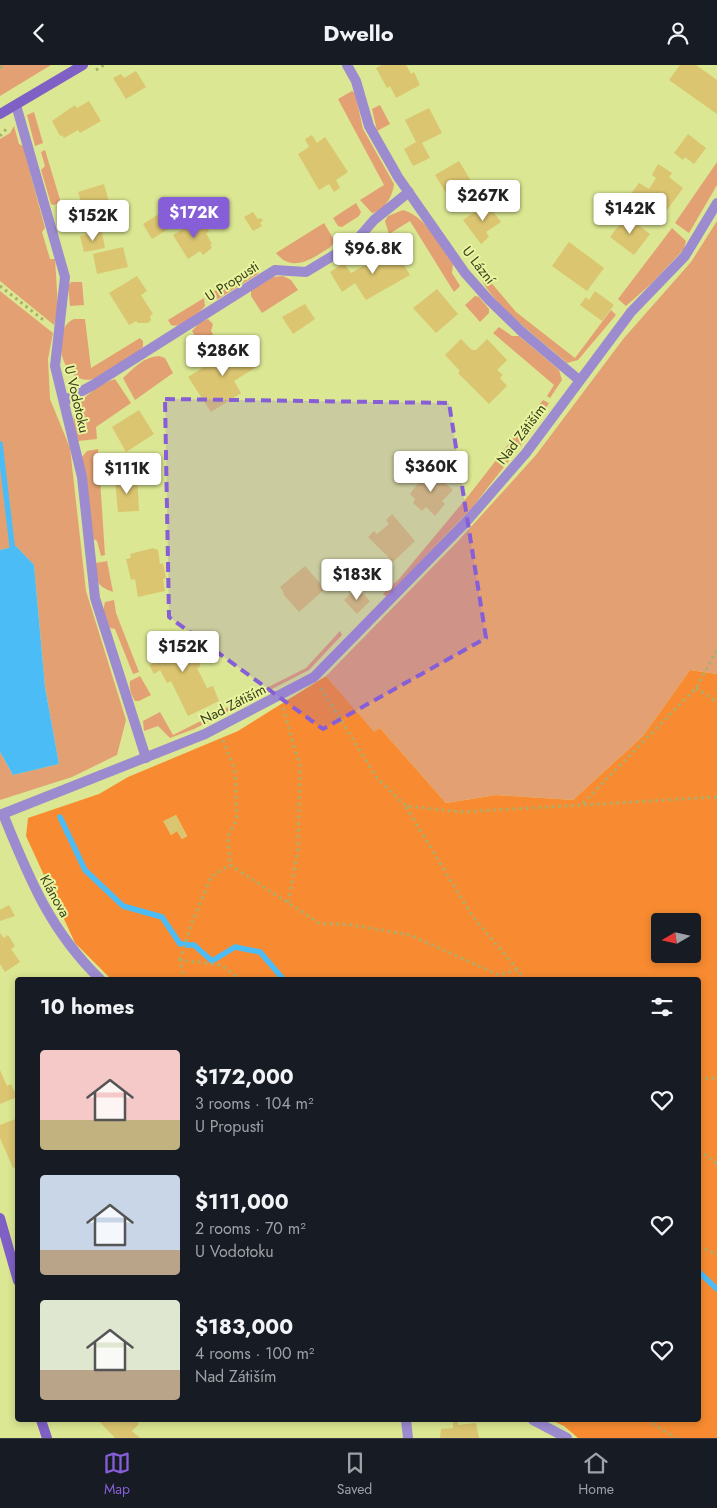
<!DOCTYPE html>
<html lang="en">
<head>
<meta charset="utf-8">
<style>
  :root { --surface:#171b24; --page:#242831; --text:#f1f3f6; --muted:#9ea1a6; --line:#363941; --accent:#865ed8 }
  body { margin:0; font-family:Jost,sans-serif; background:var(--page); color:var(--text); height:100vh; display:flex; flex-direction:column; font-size:19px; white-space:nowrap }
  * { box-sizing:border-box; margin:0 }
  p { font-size:16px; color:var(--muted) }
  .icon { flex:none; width:28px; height:28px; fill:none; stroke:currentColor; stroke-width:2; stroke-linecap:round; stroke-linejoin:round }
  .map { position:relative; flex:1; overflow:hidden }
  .details { position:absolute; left:15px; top:912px; width:686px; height:445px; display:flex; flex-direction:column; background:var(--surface); border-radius:5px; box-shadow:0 2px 8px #0003 }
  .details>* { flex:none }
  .needle { width:32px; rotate:261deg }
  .fabs { position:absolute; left:651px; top:848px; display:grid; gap:10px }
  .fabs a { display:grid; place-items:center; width:50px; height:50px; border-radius:5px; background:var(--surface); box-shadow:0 2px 8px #0003; font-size:25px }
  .price { position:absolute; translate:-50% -42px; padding:0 11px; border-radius:5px; background:#fff; color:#222; font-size:16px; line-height:32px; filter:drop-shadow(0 1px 2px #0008) }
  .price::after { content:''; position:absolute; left:50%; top:30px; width:15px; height:11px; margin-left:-8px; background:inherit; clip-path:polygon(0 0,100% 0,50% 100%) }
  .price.current { background:var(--accent); color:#fff }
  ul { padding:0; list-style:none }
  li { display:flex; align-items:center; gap:15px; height:125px; padding:0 25px }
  li span { display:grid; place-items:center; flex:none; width:140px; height:100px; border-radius:5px; color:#555 }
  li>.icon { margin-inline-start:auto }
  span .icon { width:60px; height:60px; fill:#fffc; stroke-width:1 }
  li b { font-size:21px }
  h2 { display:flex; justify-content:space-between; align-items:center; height:60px; padding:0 25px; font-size:21px }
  header { display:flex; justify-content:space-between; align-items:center; height:65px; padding:0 25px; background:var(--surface); font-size:22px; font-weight:700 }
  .menu { display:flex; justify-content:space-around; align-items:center; height:70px; border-top:1px solid var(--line); background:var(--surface); font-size:14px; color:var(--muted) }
  .menu a { display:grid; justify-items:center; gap:2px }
  .menu .current { color:var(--accent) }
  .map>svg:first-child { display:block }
  .green { fill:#e3a173 }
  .forest { fill:#f88b31; fill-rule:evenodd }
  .water { fill:#4cbcf7 }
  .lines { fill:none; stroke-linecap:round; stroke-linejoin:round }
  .stream { stroke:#4cbcf7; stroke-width:5.5 }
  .building { fill:#dbc570 }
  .path { stroke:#a7b06c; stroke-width:3; stroke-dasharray:2.5 4; stroke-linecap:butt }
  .street { stroke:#9d8bd0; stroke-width:10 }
  .secondary { stroke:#7f60c5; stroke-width:10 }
  .marked { fill:#865ed8; fill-opacity:0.2; stroke:#865ed8; stroke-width:4; stroke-dasharray:10 6; stroke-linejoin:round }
  .labels { text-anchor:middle; stroke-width:4; stroke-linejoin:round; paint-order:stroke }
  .street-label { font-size:14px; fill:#3a3e1b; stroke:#e8f49f }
</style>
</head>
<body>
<header><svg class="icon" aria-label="back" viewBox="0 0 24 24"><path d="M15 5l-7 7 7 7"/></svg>Dwello<svg class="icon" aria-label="person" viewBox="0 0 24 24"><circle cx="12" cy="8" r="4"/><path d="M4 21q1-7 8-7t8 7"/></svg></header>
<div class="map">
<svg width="717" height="1373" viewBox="0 0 717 1373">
  <rect width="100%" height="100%" fill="#dbe792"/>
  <g class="green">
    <path d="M0,0H51L0,31Z"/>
    <path d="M352,26L355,28L363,64L394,119C393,131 384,146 372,148L360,135L384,120L338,34Z"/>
    <path d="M380,40L390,59L377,66L372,44Z"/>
    <path d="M34,47L43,78L35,81L27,50Z"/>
    <path d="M14,61L19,79L23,81L45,163L42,167L50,194H55L58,242L54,260L0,216V74L10,68Z"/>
    <path d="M45,85L61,138L53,140L51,139L41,105L45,101L41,87Z"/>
    <path d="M717,97V120L689,168L675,158Z"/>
    <path d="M356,138L361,147L359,151L342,162L338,161L333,153Z"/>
    <path d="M403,145C427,152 439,180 453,199L452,208L460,221L454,227L410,156L389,169L385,156L388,151Z"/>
    <path d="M717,156V609L690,605L643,671L573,735L496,730L446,738L380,663L374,668L326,611L459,475L536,390L624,273L691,197Z"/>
    <path d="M324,158L334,175C333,182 327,184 321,188C305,198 290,205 276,188Z"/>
    <path d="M672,163L686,176L684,184L652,218L626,241L618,234Z"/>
    <path d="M257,200L259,205L258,209L218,234L208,230Z"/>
    <path d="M484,209L516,247L575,293L611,245L616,250L578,295L567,298C548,281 485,234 481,211Z"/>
    <path d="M283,211L291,215L298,225L262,248L251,231V225L271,212Z"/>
    <path d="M71,217H82L84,240L70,241L68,221Z"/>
    <path d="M0,226L53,268L48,294L50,334L70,383L86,526L126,655L117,690L72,712L0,735V687L13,710L59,699L45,622L34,500L16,481L0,485Z"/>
    <path d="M475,231L479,232L489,244V248L480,257L465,240Z"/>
    <path d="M204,233L205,241C198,249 181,264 171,260L168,255Z"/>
    <path d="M74,254H85L91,303L140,273L143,276V282C136,290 125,295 117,300C111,304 104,310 97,313C62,326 48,265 74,254Z"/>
    <path d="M208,254L213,259L211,266L218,277L205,286L192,266L199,258Z"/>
    <path d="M499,262L512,271H519L559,305L562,315L550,333L547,331L554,320L493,268Z"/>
    <path d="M159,291L165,293L173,308L135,335L123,313C134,303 143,292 159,291Z"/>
    <path d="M115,314L131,338L96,362L97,374L78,376C76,368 72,358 74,349C78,334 101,318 115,314Z"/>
    <path d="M543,335L549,338L532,366L471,444L386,532L383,529L399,514L469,430Z"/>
    <path d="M98,384L105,490L101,491L97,476L92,473L82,392L87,386Z"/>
    <path d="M107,496L113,527C96,521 95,515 96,498Z"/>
    <path d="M114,535L116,548L139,607L133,609L115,564L110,563C106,556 102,545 105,537Z"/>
    <path d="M340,566L342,570L309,605L194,664L170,673L158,661L144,666L143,656L160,647L173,670L306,603Z"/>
    <path d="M140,611L151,630L139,636H135C131,630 129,623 130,616Z"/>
  </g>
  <path class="forest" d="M690,605L717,609V1373H578L564,1361L551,1355H699V915H112L75,878L26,771L28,753L99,729L128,712L238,666L326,611L374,667L380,663L446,738L496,730L573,735L643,671ZM176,750L187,771L182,774L177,766L171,770L164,757ZM660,856H692V889H660Z"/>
  <path class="water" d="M16,481L34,500L45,622L59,699L13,710L0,687V485Z"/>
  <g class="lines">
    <g class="stream">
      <path d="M0,379L13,488"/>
      <path d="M60,752L85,805L123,841L162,852L180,879H184"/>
      <path d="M186,880H194L212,896L235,882L260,887L284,915"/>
      <path d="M699,1207L717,1224"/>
    </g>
  </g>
  <g class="building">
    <path d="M382,0H406L411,9L414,7L420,20L396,33L390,21L387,23L376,3Z"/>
    <path d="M680,0H696L717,15V49L669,15Z"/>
    <path d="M136,6L146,22L126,34L113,13L121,9L124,13Z"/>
    <path d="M89,36L101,56L80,68L78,65L64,73L62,70L60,71L52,56L75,40L77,43Z"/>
    <path d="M429,43L442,68L422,78L430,93L413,101L404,84L416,77L405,55Z"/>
    <path d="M688,69L706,83L694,99L685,92L683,95L674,88Z"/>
    <path d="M312,70L317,78L325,72L348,107L336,115L340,123L334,127L329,119L319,125L298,89L309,82L305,74Z"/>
    <path d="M459,96L471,116L459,124L463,131L454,137L450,130L448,131L435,110Z"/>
    <path d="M658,99L672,108L669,112L683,123L667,145L653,135L647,145L629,131L639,118L649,124L656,113L652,110Z"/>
    <path d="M104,119L109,137L113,135L118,152L98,158L95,147L78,152L75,142L82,140L78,127Z"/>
    <path d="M491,136L498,145L494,148L501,157L486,167L489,172L481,179L463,155Z"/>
    <path d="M253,147L258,154L261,153L263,156L260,158L262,161L253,166L244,152Z"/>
    <path d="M159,149L168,164L152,174L143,159Z"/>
    <path d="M626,151L650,169L634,190L610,172Z"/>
    <path d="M201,153L209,167L206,168L212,179L210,180L212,183L203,190L200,186L188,194L173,170Z"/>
    <path d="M102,167L105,183L84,187L80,171Z"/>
    <path d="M569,177L604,203L587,226L552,201Z"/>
    <path d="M123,182L128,202L97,209L93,189Z"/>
    <path d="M394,184L410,210L366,235L355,218L342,227L330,207L344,198L351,208Z"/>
    <path d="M137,211L147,226L141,230L153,249L150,251L151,255L148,258H138L136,256L129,260L109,228Z"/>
    <path d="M437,224L458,249L436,268L413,243Z"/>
    <path d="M595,226L614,240L602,256L580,240L586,232L589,235Z"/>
    <path d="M305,239L315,254L293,269L282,252Z"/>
    <path d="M461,274L472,285H476L487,274L507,295L497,305L503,310L500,313L507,321L489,339L458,308L460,306L445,290Z"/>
    <path d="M243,277L258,301L234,316L241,328L211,347L188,312Z"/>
    <path d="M139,345L154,369L126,387L112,362Z"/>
    <path d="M429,404L453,425L442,436L445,439L435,451L426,442L422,446L413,438L415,434L410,429Z"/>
    <path d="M137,412L139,446L118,447L115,414Z"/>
    <path d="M392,449L415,476L393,497L368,472L374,466L377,469L389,459L386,455Z"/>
    <path d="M153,483L158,485L160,499L163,498L166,513L163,514L165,526L138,532L135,514L131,515L126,494L131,493L130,489Z"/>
    <path d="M305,501L325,524L299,547L283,529L284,528L280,522Z"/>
    <path d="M357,522L370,536L357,549L344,535Z"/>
    <path d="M165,567L168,573L179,568L189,588L192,586L198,591L200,602L197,603L207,623L213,621L219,636L188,651L171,616L167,618L160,605L154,609L149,600L161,595L154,580L157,579L153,572Z"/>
    <path d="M176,750L187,771L182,774L177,766L171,770L163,756Z"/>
    <path d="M9,840L15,851L0,856V845Z"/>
    <path d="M0,868L4,873L8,870L15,881L11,884L20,897L5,907L0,899Z"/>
    <path d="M0,1005L7,1021L11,1019L17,1032L0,1039Z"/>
    <path d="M18,1053V1101L13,1103L0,1073V1060Z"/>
    <path d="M98,1355H135L139,1359L132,1366L140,1373H115Z"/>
    <path d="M453,1357H458V1360L476,1358L479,1373H440L441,1364L453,1363Z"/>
  </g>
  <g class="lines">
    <g class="path">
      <path d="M0,3L4,0"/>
      <path d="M96,5L104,0"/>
      <path d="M0,71L8,62"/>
      <path d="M0,221L46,257"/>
      <path d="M321,623L377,713L406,741L461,747L717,732"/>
      <path d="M696,623L717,637"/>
      <path d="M283,643L300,701L298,785L288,838"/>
      <path d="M223,675L235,705L237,755L228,771L230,800L319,858L352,860L410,870L499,910L517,905"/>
      <path d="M583,738L696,623L717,585"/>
      <path d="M406,742L471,849L526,915"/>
      <path d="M180,895L191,860L211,812L230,800"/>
      <path d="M185,915L180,895L221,900L242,915"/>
      <path d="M699,1012L710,1014L717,1012"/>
      <path d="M699,1085L717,1099"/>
      <path d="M699,1181L717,1190"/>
      <path d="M647,1355L676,1373"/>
    </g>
    <g class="street">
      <path d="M347,0L356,16L369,61L398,112L465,208L489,235L521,266L579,315"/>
      <path d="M16,40L65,212L55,301L82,412L95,533L146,693"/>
      <path d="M64,336L93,320L275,205L306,207L354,178L374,155L409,127"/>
      <path d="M3,749C29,813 50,866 101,915"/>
      <path d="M0,750L205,669L314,612L466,457L526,388L631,247L685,191L717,138"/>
      <path d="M406,1355L408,1373"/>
      <path d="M533,1355L567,1373"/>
    </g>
    <g class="secondary">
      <path d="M0,49L83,0"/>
      <path d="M0,1153L18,1216"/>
      <path d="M41,1355L47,1373"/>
    </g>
  </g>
  <path class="marked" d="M165,334L449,338L486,573L323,664L169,552Z"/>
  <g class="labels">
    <g class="street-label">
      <text transform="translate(479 200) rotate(52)" y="5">U Lázní</text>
      <text transform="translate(232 216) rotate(-33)" y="5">U Propusti</text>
      <text transform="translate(77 334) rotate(77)" y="5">U Vodotoku</text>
      <text transform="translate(521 369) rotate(-53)" y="5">Nad Zátiším</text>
      <text transform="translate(233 639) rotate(-27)" y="5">Nad Zátiším</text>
      <text transform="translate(55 831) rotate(61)" y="5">Klánova</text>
    </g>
  </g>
</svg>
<div class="fabs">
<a><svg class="needle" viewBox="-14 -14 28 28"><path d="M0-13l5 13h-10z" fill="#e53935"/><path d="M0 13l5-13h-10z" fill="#9ea1a6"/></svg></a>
</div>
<b class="price" style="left:483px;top:157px">$267K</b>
<b class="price" style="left:630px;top:170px">$142K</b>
<b class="price current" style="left:194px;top:174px">$172K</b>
<b class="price" style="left:93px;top:177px">$152K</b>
<b class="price" style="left:373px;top:210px">$96.8K</b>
<b class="price" style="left:223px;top:312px">$286K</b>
<b class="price" style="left:431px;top:428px">$360K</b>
<b class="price" style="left:127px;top:430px">$111K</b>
<b class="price" style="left:357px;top:536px">$183K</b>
<b class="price" style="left:183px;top:608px">$152K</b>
<section class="details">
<h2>10 homes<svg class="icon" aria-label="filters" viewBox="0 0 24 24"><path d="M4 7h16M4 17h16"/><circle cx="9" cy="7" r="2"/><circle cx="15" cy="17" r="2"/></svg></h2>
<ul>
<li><span style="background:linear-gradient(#f6c9c9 70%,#c2b280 0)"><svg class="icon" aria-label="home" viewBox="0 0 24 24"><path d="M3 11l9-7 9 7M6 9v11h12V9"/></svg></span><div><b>$172,000</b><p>3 rooms · 104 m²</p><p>U Propusti</p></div><svg class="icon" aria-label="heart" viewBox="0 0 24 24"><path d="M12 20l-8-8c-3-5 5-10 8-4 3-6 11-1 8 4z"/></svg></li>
<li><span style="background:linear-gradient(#c9d6e8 75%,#b9a48a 0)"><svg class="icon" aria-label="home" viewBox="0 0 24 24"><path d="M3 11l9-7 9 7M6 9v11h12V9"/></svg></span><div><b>$111,000</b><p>2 rooms · 70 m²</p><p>U Vodotoku</p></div><svg class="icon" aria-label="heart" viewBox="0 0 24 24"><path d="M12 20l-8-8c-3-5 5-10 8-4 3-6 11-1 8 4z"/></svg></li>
<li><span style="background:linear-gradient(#dfe7d0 70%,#b9a48a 0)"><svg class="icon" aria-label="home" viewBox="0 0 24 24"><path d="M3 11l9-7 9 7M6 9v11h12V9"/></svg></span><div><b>$183,000</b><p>4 rooms · 100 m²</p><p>Nad Zátiším</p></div><svg class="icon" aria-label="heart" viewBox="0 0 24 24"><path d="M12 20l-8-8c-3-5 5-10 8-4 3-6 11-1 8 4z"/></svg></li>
</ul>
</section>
</div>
<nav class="menu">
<a class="current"><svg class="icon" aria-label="map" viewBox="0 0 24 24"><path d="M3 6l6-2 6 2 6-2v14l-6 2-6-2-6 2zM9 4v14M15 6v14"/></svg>Map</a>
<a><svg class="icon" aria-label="saved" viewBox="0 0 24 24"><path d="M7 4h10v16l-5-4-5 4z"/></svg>Saved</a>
<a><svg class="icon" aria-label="home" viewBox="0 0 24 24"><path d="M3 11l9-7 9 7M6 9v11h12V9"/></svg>Home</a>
</nav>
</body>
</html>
